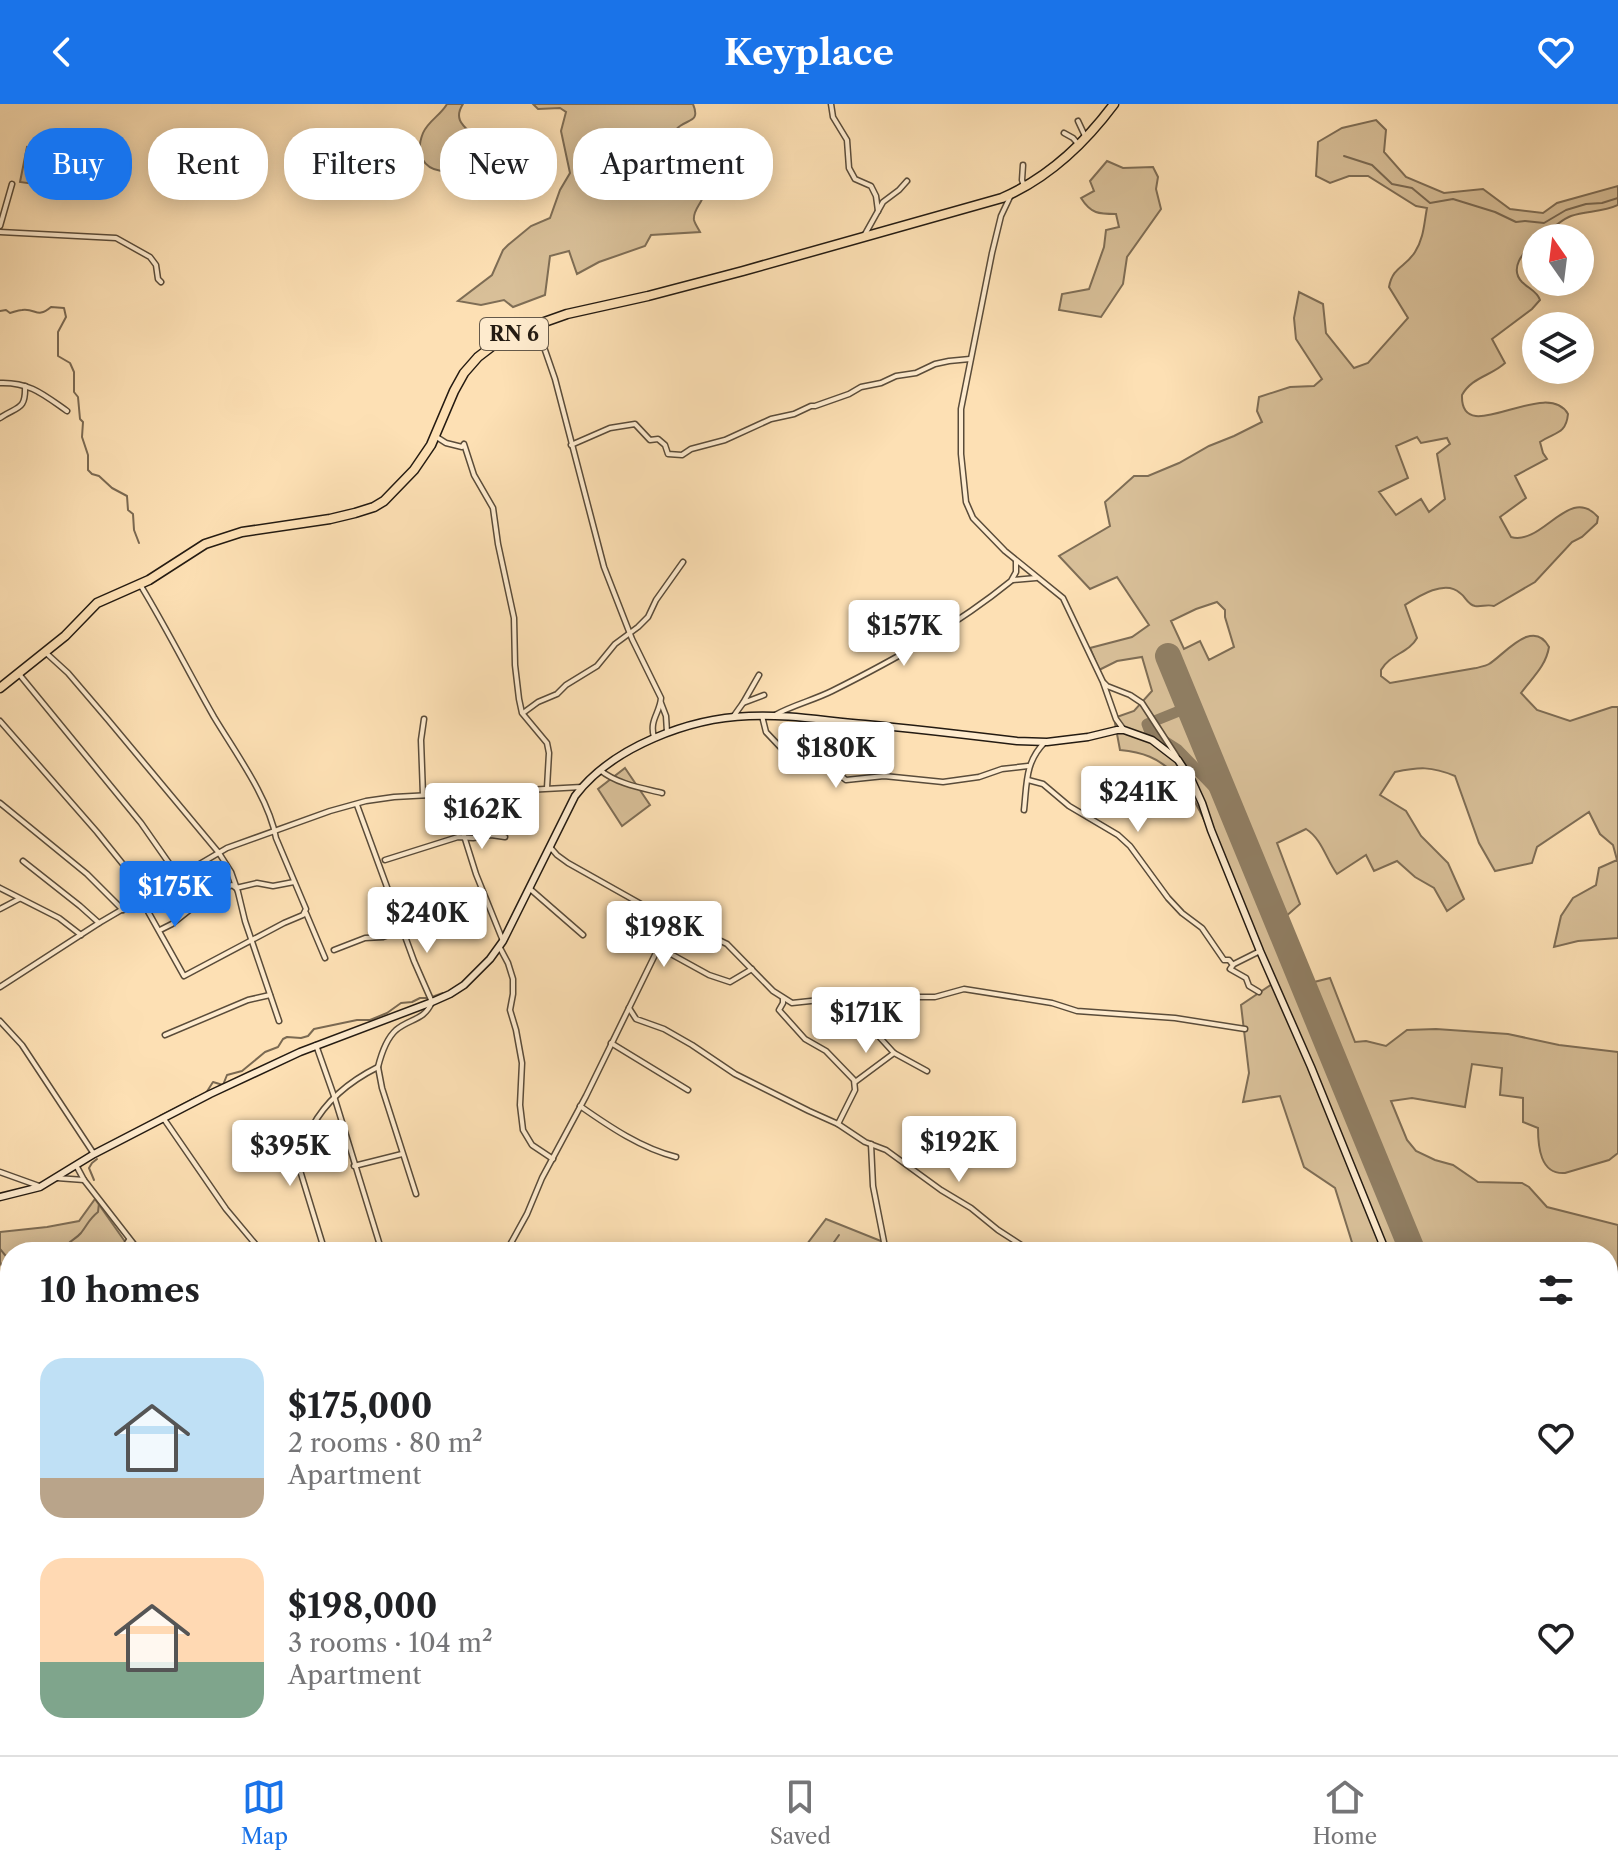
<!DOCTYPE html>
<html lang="en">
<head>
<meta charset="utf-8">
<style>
  :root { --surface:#fff; --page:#f6f6f6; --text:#202124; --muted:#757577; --line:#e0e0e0; --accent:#1a73e8 }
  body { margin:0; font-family:"Libre Caslon Text",serif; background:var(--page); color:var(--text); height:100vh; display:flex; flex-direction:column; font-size:30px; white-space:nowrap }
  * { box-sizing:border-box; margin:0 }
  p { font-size:26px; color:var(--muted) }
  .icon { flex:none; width:44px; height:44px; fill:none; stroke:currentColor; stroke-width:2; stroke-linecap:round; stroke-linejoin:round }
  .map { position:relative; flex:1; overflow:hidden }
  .panel { position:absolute; left:0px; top:1138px; width:1618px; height:514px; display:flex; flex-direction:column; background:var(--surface); border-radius:32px 32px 0 0; box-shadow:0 4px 20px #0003 }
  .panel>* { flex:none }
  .top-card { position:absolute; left:24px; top:24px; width:800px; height:72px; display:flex; gap:16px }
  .needle { width:52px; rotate:346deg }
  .tools { position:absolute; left:1522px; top:120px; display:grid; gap:16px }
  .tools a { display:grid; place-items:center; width:72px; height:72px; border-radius:50%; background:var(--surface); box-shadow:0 4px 20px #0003; font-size:40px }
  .price { position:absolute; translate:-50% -68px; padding:0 18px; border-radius:8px; background:#fff; color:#222; font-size:26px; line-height:52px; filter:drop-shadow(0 2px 4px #0008) }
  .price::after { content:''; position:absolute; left:50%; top:48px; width:24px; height:18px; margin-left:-12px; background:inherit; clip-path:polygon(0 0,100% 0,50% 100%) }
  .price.selected { background:var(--accent); color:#fff }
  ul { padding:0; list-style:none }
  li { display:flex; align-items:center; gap:24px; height:200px; padding:0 40px }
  li span { display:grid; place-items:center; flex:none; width:224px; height:160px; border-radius:24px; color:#555 }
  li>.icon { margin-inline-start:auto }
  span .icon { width:96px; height:96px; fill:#fffc; stroke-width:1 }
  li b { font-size:34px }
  h2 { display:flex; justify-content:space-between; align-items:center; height:96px; padding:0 40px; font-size:34px }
  .chip { padding:0 28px; border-radius:32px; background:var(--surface); box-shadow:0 4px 20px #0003; font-size:28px; line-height:72px }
  .chip.selected { background:var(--accent); color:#fff }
  header { display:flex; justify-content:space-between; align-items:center; height:104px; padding:0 40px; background:var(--accent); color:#fff; font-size:36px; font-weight:700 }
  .menu { display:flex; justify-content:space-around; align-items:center; height:112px; border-top:2px solid var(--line); background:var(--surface); font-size:22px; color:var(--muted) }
  .menu a { display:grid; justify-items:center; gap:4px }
  .menu .selected { color:var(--accent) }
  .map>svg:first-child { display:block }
  .green { fill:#d8bf98; stroke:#7e6d55; stroke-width:2; fill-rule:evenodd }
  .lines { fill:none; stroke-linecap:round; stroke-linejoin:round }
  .stream { stroke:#7a6952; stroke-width:2 }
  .taxiway { stroke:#907e63; stroke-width:11 }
  .runway { stroke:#907e63; stroke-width:26 }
  .street-casing { stroke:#5a4c3a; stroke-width:7 }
  .secondary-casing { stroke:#241b12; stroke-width:9 }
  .primary-casing { stroke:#241b12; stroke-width:11 }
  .street { stroke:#feebce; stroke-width:4 }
  .secondary { stroke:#feebce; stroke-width:6 }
  .primary { stroke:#fde0b4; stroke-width:8 }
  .labels { text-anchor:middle; stroke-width:6; stroke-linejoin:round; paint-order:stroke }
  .shield { fill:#feebce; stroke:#65594a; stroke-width:2 }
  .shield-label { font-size:20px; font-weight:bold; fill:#241b12 }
</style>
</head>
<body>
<header><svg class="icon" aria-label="back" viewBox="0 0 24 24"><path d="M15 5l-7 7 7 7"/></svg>Keyplace<svg class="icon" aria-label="heart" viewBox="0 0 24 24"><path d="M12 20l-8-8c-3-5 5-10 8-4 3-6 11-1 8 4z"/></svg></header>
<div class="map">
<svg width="1618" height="1651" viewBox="0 0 1618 1651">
  <rect width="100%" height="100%" fill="#fde0b4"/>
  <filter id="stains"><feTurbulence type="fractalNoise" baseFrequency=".0025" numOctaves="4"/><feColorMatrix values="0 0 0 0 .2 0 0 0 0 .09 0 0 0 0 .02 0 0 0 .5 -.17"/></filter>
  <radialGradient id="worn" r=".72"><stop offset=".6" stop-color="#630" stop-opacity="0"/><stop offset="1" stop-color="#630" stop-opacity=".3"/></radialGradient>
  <g class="green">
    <path d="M447,0H463C450,20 472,25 480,40C468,81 405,74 423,29C428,17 441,11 447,0Z"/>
    <path d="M533,0H693C700,17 690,15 680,22C674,26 668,36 667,43C664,70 695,68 702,82C709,96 692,103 694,116C695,120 698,124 700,128L651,131L645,142L599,158L577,170L569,147L550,152L545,191L513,203L504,196L481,201L458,197L492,171L503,146L508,141L531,122L550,114L560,86L570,69L561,27L566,8L560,4L538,5Z"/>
    <path d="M1376,16L1386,26L1384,48L1406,73L1444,89L1483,85L1510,105L1543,109L1557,99L1618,82V101C1603,108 1587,107 1571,112C1560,116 1553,126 1541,129C1534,140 1505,160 1522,178C1529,185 1537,187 1540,196L1532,205L1492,235L1505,259C1491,272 1472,273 1462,291C1460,346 1546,272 1568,310C1566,331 1554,328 1540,338L1543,349L1547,355L1515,372L1526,394L1500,413L1511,433C1543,442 1569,380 1598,413L1597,419L1582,433L1572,438L1535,478L1494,502C1487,500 1482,503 1475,502C1467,500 1466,493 1460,489C1445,475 1419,492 1405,501L1417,534C1409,549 1390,550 1381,566V572L1390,579L1476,564C1480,563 1486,562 1489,560C1504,551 1533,513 1549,543C1546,562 1532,574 1521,589L1537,606L1570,617L1612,603H1618V834L1578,837L1554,843L1561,812L1573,794L1596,781L1599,764L1617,756L1613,741L1600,730L1589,708L1537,743L1532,759L1495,767L1479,739L1455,672C1431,662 1419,663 1395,668L1380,691L1406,707L1421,732L1448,759L1464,795L1447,807L1434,784L1415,773L1397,757L1374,767L1366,751L1337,770C1326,755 1322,735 1306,725L1277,739L1300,800L1284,814L1314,878L1330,874L1355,938L1366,937L1386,942L1407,926L1436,925L1508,930L1559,941L1618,948V1049L1609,1056L1565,1069C1540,1071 1538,1042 1538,1024L1523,1018V994L1500,991L1502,964L1472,960L1465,1003L1412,994L1391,997L1407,1036L1416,1047L1435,1056L1453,1061L1478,1078L1522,1079L1529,1083L1547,1103L1618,1121V1173H1608V1148H1355L1335,1084L1304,1063L1280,992L1243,998L1249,969L1241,901L1272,880C1256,841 1240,802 1224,764C1213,736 1197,692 1175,670C1158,654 1143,648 1120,646L1114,614L1134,607L1152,587L1142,553L1117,557L1099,566L1090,544L1132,533L1149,521L1117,473L1090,485L1059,452L1110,422L1105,398L1134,372H1148L1179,359L1209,342L1234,332L1262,318L1257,307L1259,293L1290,283L1314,282L1322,275L1296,235L1294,214L1299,188L1323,200L1326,229L1354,264L1368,259L1408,214L1389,183C1393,162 1405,164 1415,148C1424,134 1424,119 1427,104L1416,102L1368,72H1349L1330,79L1316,72L1318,38L1342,24ZM1417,333L1421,339L1447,334L1450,340L1437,350L1445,395L1429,408L1421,395L1396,411L1379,388L1408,374L1396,342ZM1217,498L1225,506V513L1234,543L1209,556L1200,537L1184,545L1171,517L1196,505Z"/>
    <path d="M27,43L48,47L41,81L20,78Z"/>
    <path d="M1107,57L1123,64L1153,63L1158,73L1156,85L1161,105L1127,153L1123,180L1101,213L1059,206L1062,190L1089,185L1104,143L1106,126L1119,123L1116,110C1099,110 1091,110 1081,94L1094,87L1090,77Z"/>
    <path d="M625,664L650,701L622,722L598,685Z"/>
    <path d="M95,1095L126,1139L121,1148H10V1181L0,1158V1128L47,1123L79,1117Z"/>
    <path d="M826,1115L881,1137L884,1146L882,1148H801Z"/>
    <path d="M10,1188V1249L0,1263V1192Z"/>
    <path d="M1618,1372V1570L1608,1575V1390Z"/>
    <path d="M580,1642H766L761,1647V1651H584Z"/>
    <path d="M823,1642H910L920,1651H822L825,1646Z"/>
    <path d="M1252,1642H1360V1651H1261Z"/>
    <path d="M1410,1642H1482L1486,1651H1414Z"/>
  </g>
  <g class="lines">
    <g class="stream">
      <path d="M1344,52L1372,61L1392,80L1412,84L1430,99L1453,95L1495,108L1516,118L1525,117L1544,119L1566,106L1586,100L1602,99L1618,94"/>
      <path d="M0,207L6,206L10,209C14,208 18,206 22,206C36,204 37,215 51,203L64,204L66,213L58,228V252L70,259L74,268V288L78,293L80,315L83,318L82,333L88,351V366L92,370L99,372L112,384L127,392L128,406L133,410L134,426L139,439"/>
      <path d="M206,989L213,978L223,981L227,971L242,967L265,948L278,943L283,935L287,933L301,934L308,932L314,925L357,916H370L387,909L401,899L412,898L420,894H429L443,889"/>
      <path d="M160,1012L197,993"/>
      <path d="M94,1076L89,1064L92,1059L97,1055"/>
      <path d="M0,1145L10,1157"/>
      <path d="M63,1148C67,1137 74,1137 81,1129C88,1120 89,1115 98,1108L99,1099"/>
      <path d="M827,1148L839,1131"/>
      <path d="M0,1242L10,1237"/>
      <path d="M623,1642L629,1651"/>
    </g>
    <path class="taxiway" d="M1189,603L1147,620L1150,628L1178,646L1228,698"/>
    <path class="runway" d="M1168,552L1413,1148"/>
    <g class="street-casing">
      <g id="street">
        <path d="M831,0L833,13L847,36L849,64L855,75L871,82L876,92L878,107"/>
        <path d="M1078,17L1085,32"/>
        <path d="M1064,29L1073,34L1079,41"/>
        <path d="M1023,61L1022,76L1024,82"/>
        <path d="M1010,93L1001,112L992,149L961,305V350L966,398L973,414L1005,447L1063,494L1103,578L1116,615L1124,626"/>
        <path d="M0,122L12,80"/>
        <path d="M0,128L116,134L150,153L156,161L158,175L161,178"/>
        <path d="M864,132L883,98L899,86L907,77"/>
        <path d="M537,223L555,275L604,463L632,535L661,594C660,609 649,616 654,633"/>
        <path d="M0,279C30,278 44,291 67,307"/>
        <path d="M0,314C17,302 26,307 25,282"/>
        <path d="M435,332L446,339L462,343L464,340L474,371L493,404L498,440L514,514L515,561L519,595L522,609L547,639L549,649L547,684"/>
        <path d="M571,341L610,324L635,320L650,336L658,335L665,341L668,350L682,351L691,345L725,336L771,315L794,310L811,302H815L849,290L861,283L881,279L896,272L916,269L935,260L949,257L970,255"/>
        <path d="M1013,476L1036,474"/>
        <path d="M141,482C167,525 189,569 214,613C235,648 269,694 276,734L306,805L303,811L284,819L184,872L141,795"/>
        <path d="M45,548L68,569L109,617L219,749L231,768L238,788L245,817L279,917"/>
        <path d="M19,570L141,719L178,772"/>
        <path d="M759,571L743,599L764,591"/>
        <path d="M1104,579L1107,582L1130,591L1142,599L1177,653"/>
        <path d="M661,599L666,612L667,628"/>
        <path d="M523,609L538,598L557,590L566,581L597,562L615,540L638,523L648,513L656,496L683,458"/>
        <path d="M775,611C793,601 814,596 832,587C894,556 957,521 1011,477L1016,468V457"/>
        <path d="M762,612L766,628L783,646L786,652L792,655L800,654C815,665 833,663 846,676L884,672L943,678L979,673L1002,665L1028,662"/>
        <path d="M733,613L743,599"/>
        <path d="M0,617L97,728L147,790"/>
        <path d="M600,666C617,680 642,684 662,689"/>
        <path d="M1028,676L1043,680L1069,702L1118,731L1130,742L1168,794L1182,809L1202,824L1224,856H1229L1233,861L1230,865L1246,874L1249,882L1259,888"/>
        <path d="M448,690L460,719L476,770L503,837"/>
        <path d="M423,691L421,636L424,615"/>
        <path d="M0,699L87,770L123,806"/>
        <path d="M1024,706C1027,679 1025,658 1045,638"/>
        <path d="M550,743L557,751L568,759L657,809L673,814L727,840L773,887L792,899L820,896H842L871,893H935L964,885L1052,899L1077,907L1175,914L1245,925"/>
        <path d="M385,756L458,733L473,734L491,731L505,733"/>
        <path d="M23,757L80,802L99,819"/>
        <path d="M0,784L59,814L81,831"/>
        <path d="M529,784L583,831"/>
        <path d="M0,805L19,795"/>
        <path d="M306,809L325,854"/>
        <path d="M160,826L172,820L201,797L232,781L236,784L257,779L273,782L294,778"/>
        <path d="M499,842L508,859L513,875V890L510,906L516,926L522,959L520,1001L523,1026L532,1041L553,1055"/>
        <path d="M660,844L709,871L730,878L752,865"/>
        <path d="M334,846L365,834L383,833L403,826"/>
        <path d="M1234,860L1260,847"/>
        <path d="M0,883L99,819L227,744L330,707L366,697L394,693L582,683"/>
        <path d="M783,894V899L779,906L805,935L826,947L854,976L855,986L838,1020"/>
        <path d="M842,896L852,908L873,926L894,949L927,967"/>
        <path d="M629,904L636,915L664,925L692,941L735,970L809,1007L838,1020L865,1038L886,1046L941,1086L971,1104L998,1126L1032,1148"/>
        <path d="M0,917L22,941L94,1050"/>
        <path d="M165,931L248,896L270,891"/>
        <path d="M611,939L688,986"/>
        <path d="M316,941L334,992L382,1148"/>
        <path d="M378,963L382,984L416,1090"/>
        <path d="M855,978L894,949"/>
        <path d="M580,1002C610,1023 641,1044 676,1053"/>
        <path d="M164,1015L226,1105L262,1148"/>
        <path d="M871,1040L873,1082L886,1148"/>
        <path d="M76,1061L84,1076L140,1148"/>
        <path d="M354,1062L402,1050"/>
        <path d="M0,1068L39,1082"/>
        <path d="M57,1074L84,1076"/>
        <path d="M121,1148L129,1136"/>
        <path d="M325,1148L295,1050C305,1042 306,1034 312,1023C327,995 350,977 378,963C381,951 386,935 396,926C410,914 424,917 432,898L414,857L357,701"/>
        <path d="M506,1148L527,1110L542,1074L586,992L673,814"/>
        <path d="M0,1595L10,1584"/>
        <path d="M872,1642L881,1651"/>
        <path d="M1189,1642L1192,1651"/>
      </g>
    </g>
    <g class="secondary-casing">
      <g id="secondary">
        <path d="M0,1093L40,1083L94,1050L210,990L300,948L432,898L450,890L464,881L490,855L503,837L575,692C612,643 689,614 749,612C787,610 826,617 865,620C916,625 967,631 1017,637L1047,638L1088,633L1117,626H1124L1152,636L1178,656L1192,677L1202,699L1211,726L1260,847L1311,963L1386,1148"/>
        <path d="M1608,1446L1618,1456"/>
      </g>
    </g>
    <g class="primary-casing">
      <path id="primary" d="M0,584L65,532L97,499L149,476L205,440L242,428L330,415L355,409L374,403L384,397L414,366L431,341L454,287L464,269L478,253L495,240L519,227L567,210L648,192L743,167L1002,94C1048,74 1085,39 1114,0"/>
    </g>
    <use href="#street" class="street"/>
    <use href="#secondary" class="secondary"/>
    <use href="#primary" class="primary"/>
  </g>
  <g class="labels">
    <rect class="shield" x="480" y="214" width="68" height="32" rx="6"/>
    <g class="shield-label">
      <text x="514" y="237">RN 6</text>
    </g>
  </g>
  <rect width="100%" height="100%" filter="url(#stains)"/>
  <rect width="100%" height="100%" fill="url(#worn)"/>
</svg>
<div class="tools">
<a><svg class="needle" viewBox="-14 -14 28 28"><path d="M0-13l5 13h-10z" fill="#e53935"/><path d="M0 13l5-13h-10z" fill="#757577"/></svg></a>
<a><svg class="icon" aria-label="layers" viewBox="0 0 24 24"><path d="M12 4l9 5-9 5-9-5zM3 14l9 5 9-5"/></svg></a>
</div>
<b class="price" style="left:904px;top:564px">$157K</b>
<b class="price" style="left:836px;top:686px">$180K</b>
<b class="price" style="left:1138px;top:730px">$241K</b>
<b class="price" style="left:482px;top:747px">$162K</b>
<b class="price selected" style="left:175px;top:825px">$175K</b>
<b class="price" style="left:427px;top:851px">$240K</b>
<b class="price" style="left:664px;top:865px">$198K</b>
<b class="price" style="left:866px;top:951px">$171K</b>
<b class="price" style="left:959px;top:1080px">$192K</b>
<b class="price" style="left:290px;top:1084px">$395K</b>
<div class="top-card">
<a class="chip selected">Buy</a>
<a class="chip">Rent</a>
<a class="chip">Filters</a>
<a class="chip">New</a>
<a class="chip">Apartment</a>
</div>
<section class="panel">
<h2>10 homes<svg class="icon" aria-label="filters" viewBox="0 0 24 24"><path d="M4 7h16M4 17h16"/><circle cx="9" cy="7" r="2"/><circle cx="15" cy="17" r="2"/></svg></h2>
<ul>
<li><span style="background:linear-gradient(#bfe0f5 75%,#b9a48a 0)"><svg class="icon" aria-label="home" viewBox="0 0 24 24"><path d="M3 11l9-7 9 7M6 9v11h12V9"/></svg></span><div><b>$175,000</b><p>2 rooms · 80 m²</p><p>Apartment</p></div><svg class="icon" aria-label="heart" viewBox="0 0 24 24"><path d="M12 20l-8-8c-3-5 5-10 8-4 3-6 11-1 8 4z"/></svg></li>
<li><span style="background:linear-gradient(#ffd9b3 65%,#7fa58c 0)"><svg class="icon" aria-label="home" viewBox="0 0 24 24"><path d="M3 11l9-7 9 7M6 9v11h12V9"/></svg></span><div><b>$198,000</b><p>3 rooms · 104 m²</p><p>Apartment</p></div><svg class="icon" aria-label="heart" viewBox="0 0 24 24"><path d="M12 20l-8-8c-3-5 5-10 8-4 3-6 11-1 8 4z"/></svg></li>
</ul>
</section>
</div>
<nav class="menu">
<a class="selected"><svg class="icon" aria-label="map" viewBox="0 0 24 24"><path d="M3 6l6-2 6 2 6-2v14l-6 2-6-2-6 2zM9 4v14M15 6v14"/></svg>Map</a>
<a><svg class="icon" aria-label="saved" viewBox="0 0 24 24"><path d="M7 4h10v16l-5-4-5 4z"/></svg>Saved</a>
<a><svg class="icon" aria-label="home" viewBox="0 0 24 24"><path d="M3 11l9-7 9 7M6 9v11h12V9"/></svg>Home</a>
</nav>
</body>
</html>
